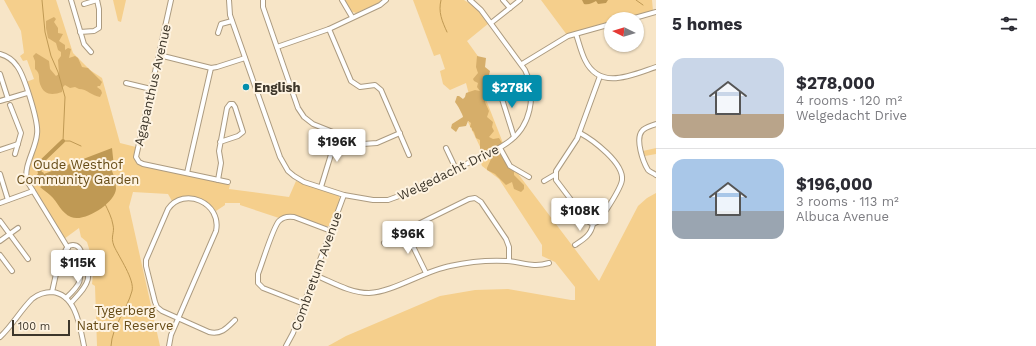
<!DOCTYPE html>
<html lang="en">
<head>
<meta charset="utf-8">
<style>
  :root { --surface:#fff; --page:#f2f2f3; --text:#2b2b33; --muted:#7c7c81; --line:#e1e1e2; --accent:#038eac }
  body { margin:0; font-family:"Work Sans",sans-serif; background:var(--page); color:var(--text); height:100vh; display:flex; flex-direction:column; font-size:15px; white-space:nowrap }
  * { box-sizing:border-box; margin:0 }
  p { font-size:13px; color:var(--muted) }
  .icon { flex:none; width:22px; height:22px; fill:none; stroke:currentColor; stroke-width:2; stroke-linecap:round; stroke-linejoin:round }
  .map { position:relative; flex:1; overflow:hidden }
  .panel { display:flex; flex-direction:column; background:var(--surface); width:380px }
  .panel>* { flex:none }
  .needle { width:26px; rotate:275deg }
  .controls { position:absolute; left:604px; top:12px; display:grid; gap:8px }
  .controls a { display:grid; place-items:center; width:40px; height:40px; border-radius:50%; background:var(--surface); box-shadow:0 1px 3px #0004; font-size:20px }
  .scale { position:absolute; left:12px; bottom:10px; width:58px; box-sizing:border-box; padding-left:4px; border:2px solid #3d362a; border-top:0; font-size:11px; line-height:14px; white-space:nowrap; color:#3d362a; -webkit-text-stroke:3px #fef3e1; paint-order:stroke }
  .price { position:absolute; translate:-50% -34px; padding:0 9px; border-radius:4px; background:#fff; color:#222; font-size:13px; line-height:26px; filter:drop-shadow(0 1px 2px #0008) }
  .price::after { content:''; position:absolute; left:50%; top:24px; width:12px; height:9px; margin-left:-6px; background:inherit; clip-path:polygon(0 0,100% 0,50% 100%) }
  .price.active { background:var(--accent); color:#fff }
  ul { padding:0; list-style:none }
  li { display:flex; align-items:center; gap:12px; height:100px; padding:0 16px }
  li+li { border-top:1px solid var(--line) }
  li span { display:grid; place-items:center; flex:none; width:112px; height:80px; border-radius:12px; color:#555 }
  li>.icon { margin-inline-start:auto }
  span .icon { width:48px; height:48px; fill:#fffc; stroke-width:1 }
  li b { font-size:17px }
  h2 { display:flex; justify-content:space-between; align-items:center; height:48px; padding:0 16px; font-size:17px }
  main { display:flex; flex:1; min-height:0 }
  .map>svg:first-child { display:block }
  .green { fill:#f5cf8c }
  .forest { fill:#d6ae6a }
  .water { fill:#bf9954 }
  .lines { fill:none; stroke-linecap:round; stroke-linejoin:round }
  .stream { stroke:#bf9954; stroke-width:1 }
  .canal { stroke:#bf9954; stroke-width:4 }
  .minor-casing { stroke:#ac9b80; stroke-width:6 }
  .minor { stroke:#fff; stroke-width:4 }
  .poi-dot { fill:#038eac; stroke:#fef3e1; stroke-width:1.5 }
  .labels { text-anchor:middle; stroke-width:4; stroke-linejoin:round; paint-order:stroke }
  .street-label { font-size:13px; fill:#3d362a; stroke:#fef3e1 }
  .poi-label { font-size:13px; font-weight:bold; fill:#3d362a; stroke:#fef3e1; text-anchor:start }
  .park-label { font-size:13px; fill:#674c17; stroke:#fef3e1 }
</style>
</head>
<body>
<main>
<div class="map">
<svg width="656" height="346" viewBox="0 0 656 346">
  <rect width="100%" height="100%" fill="#f7e5c7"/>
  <g class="green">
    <path d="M4,0H56L73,53L90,70L102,78L120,143L136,147L134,157L142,165L230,185L229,189L289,197L296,181L339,196L340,200L331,225L329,226H325L291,214L285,215L279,218L240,205V203H225V205L216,211C206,197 186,192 172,201L168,194L133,192L129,207L160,346H97L95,286L92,284L93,274L88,260L92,258L87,242L81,237L79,228L64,239L29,179L28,172L38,141L40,130L39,122L26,82L34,79L27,60L23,61L20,56L24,53L21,31Z"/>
    <path d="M113,0H126L121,22L118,21Z"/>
    <path d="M344,0H383L379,3L356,13L350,11Z"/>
    <path d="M413,0H464L478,9L489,23L467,41L485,66L483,68V92L503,143L483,153L468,122L475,118L466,83L450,90L443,84L440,71L445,69L440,54L434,56Z"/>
    <path d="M541,0H652L653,11L623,19H611V22L567,35Z"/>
    <path d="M656,148V154L645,156L643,151Z"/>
    <path d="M500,150L599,281L638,206L647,198L656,193V346H328L346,336L440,296L475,290L508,289L571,300H575V287L555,262L542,256V245L499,179L482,166L480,160Z"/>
  </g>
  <g class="forest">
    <path d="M54,17L56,19L54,22L58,28V33L63,34L59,41L65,45V50L68,48L71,49L69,58L75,56L78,58L82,67L88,68L102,82L100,86H98L97,87L101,90L102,93L100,97C92,96 87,89 79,89L75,87L70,88L65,85L63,87L62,92C53,95 44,96 40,84C38,78 41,74 35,69V61L33,56L36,53L49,61L50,69L56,76L59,74L58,60L61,56V52L58,50L56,43L48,38L46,28V21Z"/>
    <path d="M477,56L486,58L485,67L490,71L489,75L490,77L485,81V88L483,92L486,98L485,102L489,111L487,117L493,122L492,127L494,131L489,137L493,139L499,138L502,143V145C494,145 490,151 482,153L480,148V140L476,138L474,132L472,130V128L470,127L471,123L468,121L466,126L459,127L456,132L451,128L452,124L463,117C463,115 457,104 455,102L457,96H459L463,99L465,97L466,93L475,90L480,91L477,87L478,83L474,81L473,79L478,73L476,67Z"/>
    <path d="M499,150L510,168L514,171V175L524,185V189L521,192L514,189L512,182L506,185L495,174L487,170V168L491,159L489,157Z"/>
  </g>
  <g class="water">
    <path d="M582,0H608L606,3L598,4L596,1C592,3 589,5 584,4Z"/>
    <path d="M112,148L114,167V169L112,171C114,176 116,183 116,189C115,203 84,223 71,217C61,213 58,202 50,195C47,192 43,190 40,187L47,183L45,181L42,182L37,174L43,172L44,174Z"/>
  </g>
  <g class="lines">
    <g class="stream">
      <path d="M42,0L45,32L51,56L58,72L65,97L63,141H70L81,146"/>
      <path d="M441,0C438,12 442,21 447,32"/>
      <path d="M636,0L643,5"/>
      <path d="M105,204C108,210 112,218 113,225C115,233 110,236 114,246C119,257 135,280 132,291C127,310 112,326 111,346"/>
    </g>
    <path class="canal" d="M40,173L38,165L63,141"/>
    <g class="minor-casing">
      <g id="minor">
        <path d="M71,0L84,44L91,52"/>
        <path d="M171,0L136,157L139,162L143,164L228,182"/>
        <path d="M229,0L230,15L280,157L288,171L294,176L304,182L344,195L373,200H388L399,196C420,186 440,177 460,167C476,159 493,153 507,143C531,127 537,95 525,70L481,10L470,0"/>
        <path d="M263,0V7L298,108L304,117L313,124L363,144L377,143L400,133"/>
        <path d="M342,0L352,17"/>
        <path d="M503,0L510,8"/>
        <path d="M84,4L97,0"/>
        <path d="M631,19L656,12"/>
        <path d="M491,23L520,0"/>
        <path d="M329,29L351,81L360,87L375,85L381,90L409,155"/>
        <path d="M80,32L94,31L99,28V9L97,0"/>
        <path d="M218,33L221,24L232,21"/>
        <path d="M576,34C579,43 581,52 585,60C600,91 632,75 656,67"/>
        <path d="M277,47L329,29L380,5L386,0"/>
        <path d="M0,54C7,56 13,60 17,66C24,75 39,122 37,134C36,149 23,166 27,181L68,248"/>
        <path d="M159,55L211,68L217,67L245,58"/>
        <path d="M522,64L568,36L611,24"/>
        <path d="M0,74L8,99"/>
        <path d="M126,83L151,89"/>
        <path d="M0,101L27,93"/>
        <path d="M10,105L21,133L15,154"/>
        <path d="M656,124C651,126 645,127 642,131C635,139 643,162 648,170C650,172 653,173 656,175"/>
        <path d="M514,137L502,99L505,89L515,80"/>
        <path d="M446,148L456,169"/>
        <path d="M500,148L510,166L529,177"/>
        <path d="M0,150L18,144"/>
        <path d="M187,173L211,68"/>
        <path d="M0,174L8,200"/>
        <path d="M556,174V180L587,221L593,224L599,221C605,212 621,189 622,180C624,163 593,140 580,133"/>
        <path d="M218,180L221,163L219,151L227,108L230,104H233L235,107L243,132L238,136L220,142"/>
        <path d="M544,181L556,174V171L577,139L600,76"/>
        <path d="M321,187L337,135"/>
        <path d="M0,203L33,191"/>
        <path d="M557,216L574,203"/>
        <path d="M0,221L28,259"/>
        <path d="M405,230L426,273"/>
        <path d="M0,241L18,228"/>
        <path d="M384,243L392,237L469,199L475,198L481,202L506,239L509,247V261"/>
        <path d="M575,245C584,239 591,235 593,224"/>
        <circle cx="73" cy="253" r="8"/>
        <path d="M0,255L12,271"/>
        <path d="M315,275C332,282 350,293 369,293C393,292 424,271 450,266C468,262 488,260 507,261C523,262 532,268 549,263"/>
        <path d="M52,292L56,274"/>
        <path d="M66,298C80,285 85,279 75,261"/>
        <path d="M71,303C86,286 96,279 80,256"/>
        <path d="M304,304L263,288L258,283V274C262,264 273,227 279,221C283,217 288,216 294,217L331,231"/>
        <path d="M0,337C12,326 20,311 32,299C37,295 45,292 52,292C76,294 80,327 84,346"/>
        <path d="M169,346L171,335L216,231C222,203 184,186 168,209L146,260V266L155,302L157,307L162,311L209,332C221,335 227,328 235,320"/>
        <path d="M286,346L293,333L344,195"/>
      </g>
    </g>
    <use href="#minor" class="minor"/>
  </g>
  <circle class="poi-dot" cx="246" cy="87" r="4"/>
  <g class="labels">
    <g class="street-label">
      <text transform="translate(152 85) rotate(-77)" y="5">Agapanthus Avenue</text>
      <text transform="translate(448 172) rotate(-26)" y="5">Welgedacht Drive</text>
      <text transform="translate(316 271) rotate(-70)" y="5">Combretum Avenue</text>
    </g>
    <g class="poi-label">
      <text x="254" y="92">English</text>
    </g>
    <g class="park-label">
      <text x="78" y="169">Oude Westhof<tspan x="78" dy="15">Community Garden</tspan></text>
      <text x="125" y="315">Tygerberg<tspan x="125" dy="15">Nature Reserve</tspan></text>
    </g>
  </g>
</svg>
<div class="controls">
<a><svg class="needle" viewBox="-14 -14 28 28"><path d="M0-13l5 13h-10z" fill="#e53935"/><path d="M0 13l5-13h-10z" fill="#7c7c81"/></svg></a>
</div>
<div class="scale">100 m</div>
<b class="price active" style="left:512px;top:109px">$278K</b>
<b class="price" style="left:337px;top:163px">$196K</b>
<b class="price" style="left:580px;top:232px">$108K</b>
<b class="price" style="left:408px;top:255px">$96K</b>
<b class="price" style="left:78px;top:284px">$115K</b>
</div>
<section class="panel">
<h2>5 homes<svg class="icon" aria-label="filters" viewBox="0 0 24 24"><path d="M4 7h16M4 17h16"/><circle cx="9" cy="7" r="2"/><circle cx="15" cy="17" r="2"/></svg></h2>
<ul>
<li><span style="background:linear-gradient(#c9d6e8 70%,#b9a48a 0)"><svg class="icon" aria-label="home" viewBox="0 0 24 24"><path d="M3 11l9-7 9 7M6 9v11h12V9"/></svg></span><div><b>$278,000</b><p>4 rooms · 120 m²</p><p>Welgedacht Drive</p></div></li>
<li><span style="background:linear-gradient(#a9c7e8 65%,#9aa5b1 0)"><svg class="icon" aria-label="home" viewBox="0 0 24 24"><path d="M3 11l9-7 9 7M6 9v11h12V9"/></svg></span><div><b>$196,000</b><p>3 rooms · 113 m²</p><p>Albuca Avenue</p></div></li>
</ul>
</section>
</main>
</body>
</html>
